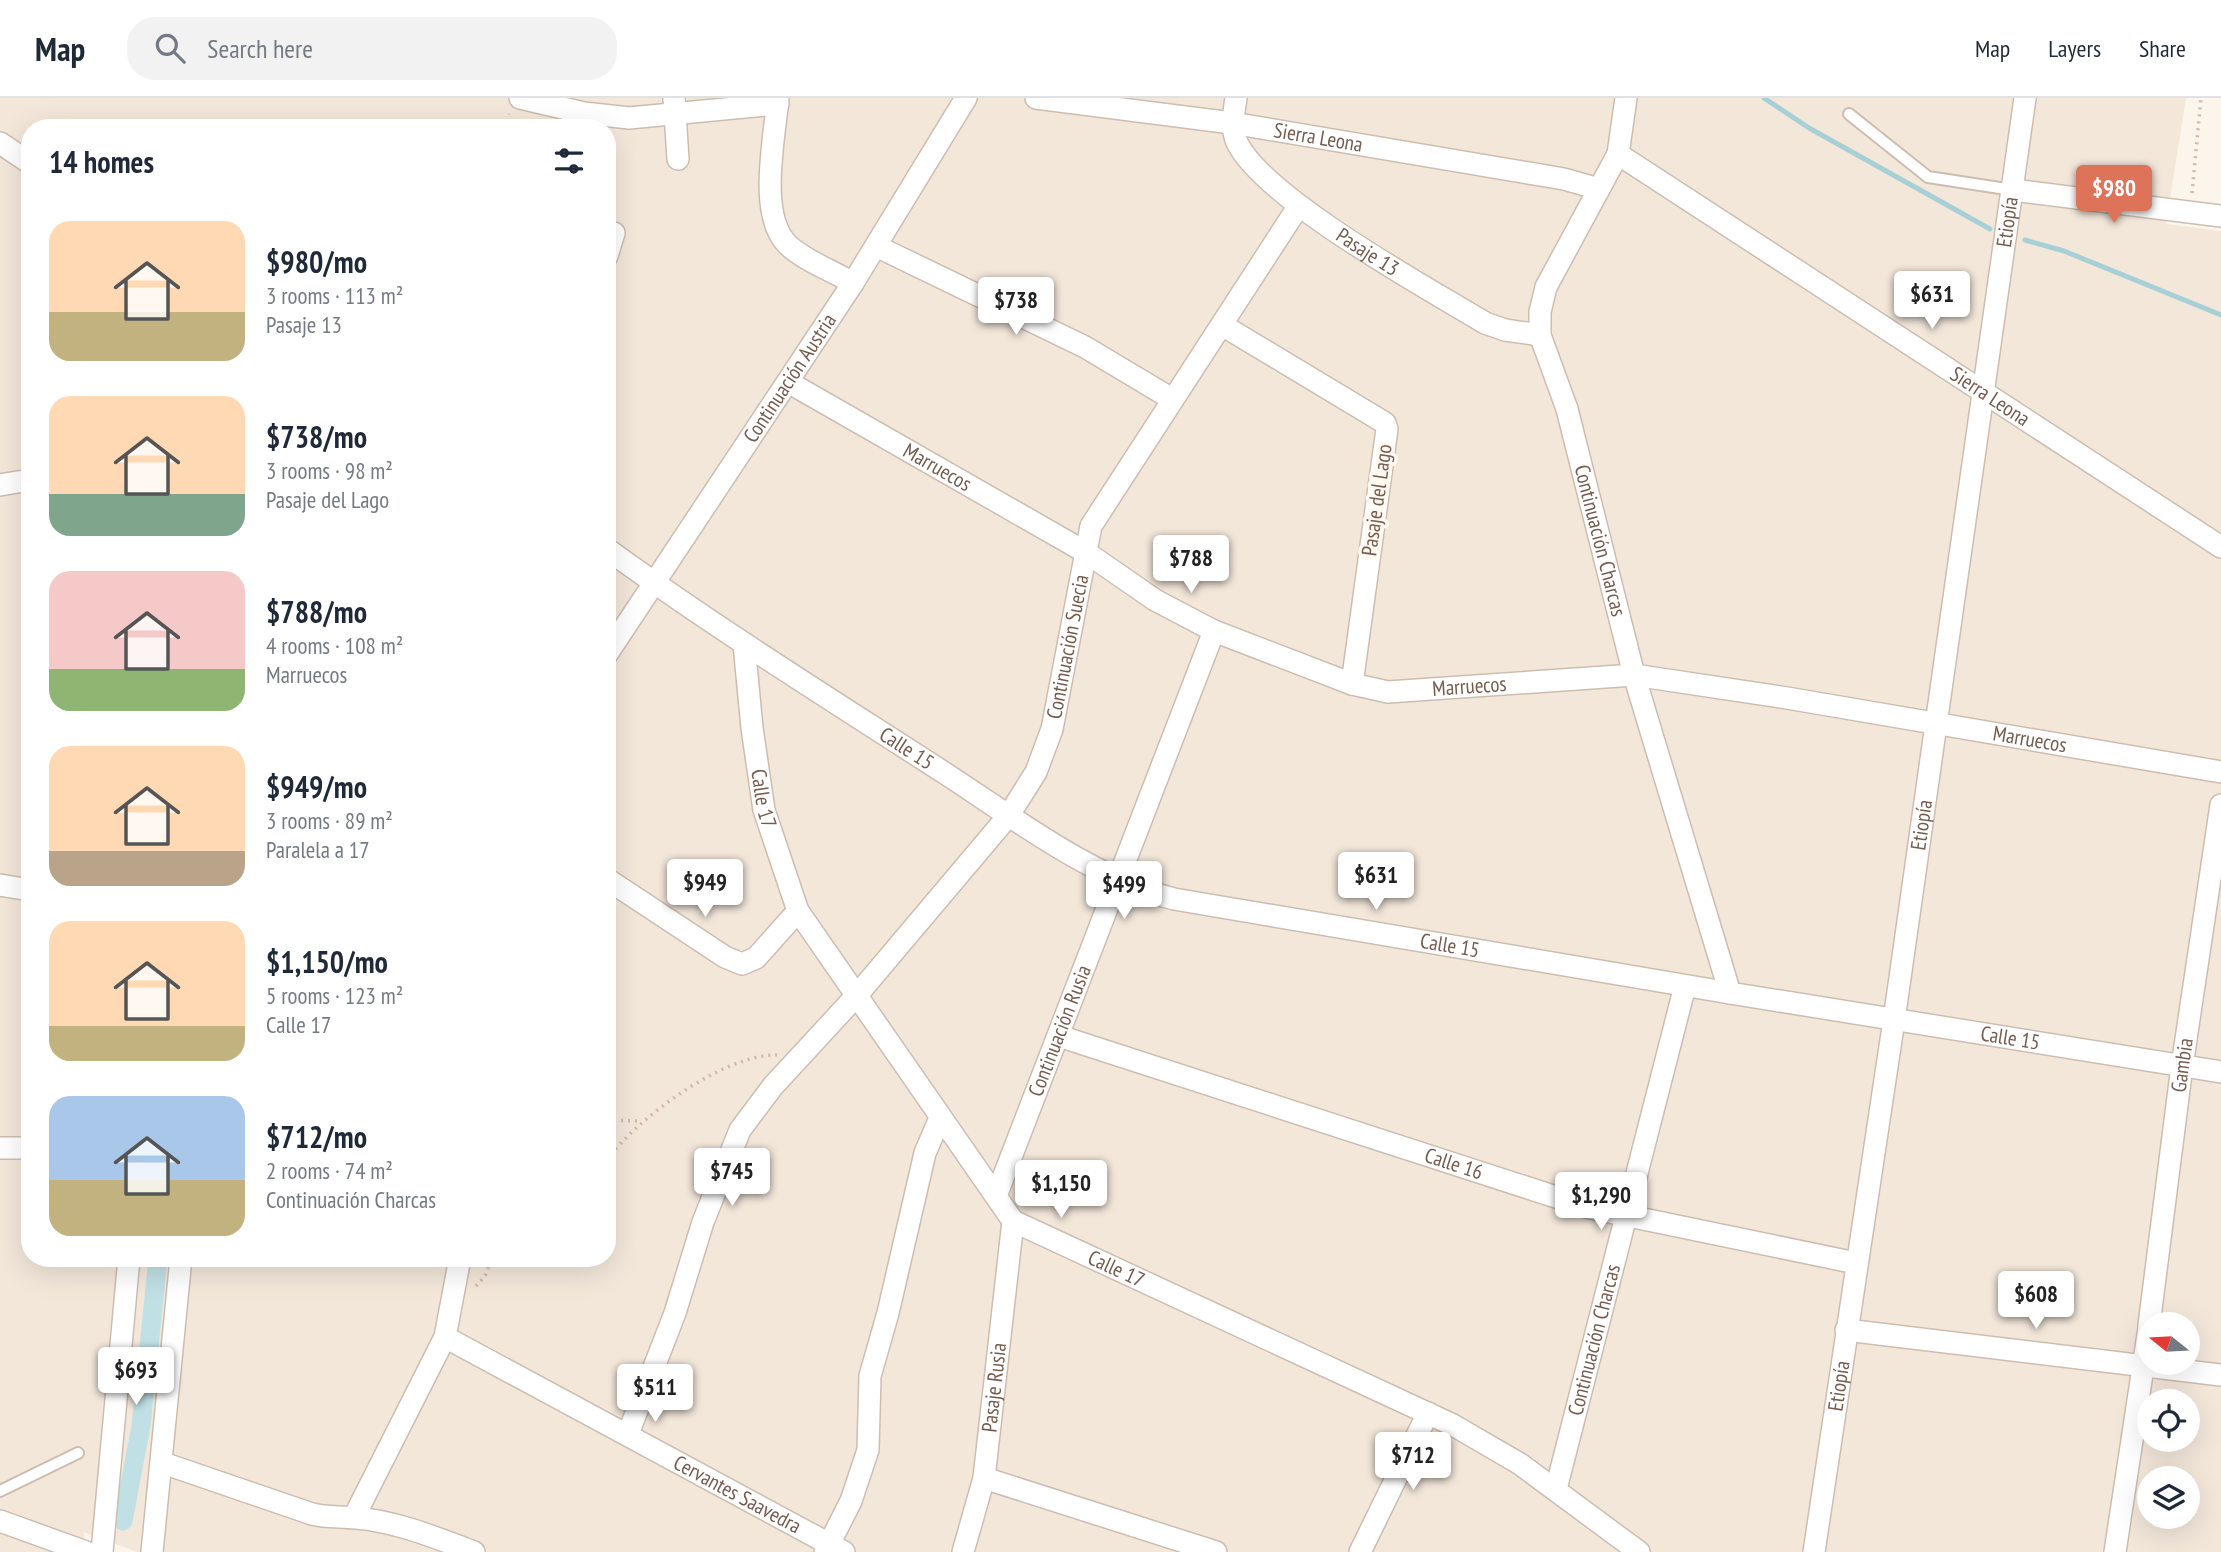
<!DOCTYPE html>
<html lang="en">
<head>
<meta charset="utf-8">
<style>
  :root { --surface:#fff; --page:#f2f2f3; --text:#1f2937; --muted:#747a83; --line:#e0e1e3; --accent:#dd7358 }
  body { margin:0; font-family:"PT Sans Narrow",sans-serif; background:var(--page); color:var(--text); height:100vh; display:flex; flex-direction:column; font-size:26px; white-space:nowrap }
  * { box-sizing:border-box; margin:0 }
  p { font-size:23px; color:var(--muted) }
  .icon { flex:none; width:38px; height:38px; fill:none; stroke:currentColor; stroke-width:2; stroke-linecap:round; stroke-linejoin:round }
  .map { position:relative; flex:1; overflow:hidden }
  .drawer { position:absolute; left:21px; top:21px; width:595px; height:1148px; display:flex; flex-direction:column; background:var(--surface); border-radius:28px; box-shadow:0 7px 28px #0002 }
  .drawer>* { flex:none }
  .needle { width:46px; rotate:288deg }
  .tools { position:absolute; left:2137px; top:1214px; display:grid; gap:14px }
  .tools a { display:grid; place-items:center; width:63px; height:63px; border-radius:50%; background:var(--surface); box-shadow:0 7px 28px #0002; font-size:35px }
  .price { position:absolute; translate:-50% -60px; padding:0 16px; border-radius:7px; background:#fff; color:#222; font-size:23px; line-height:46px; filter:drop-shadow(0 2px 4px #0008) }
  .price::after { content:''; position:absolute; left:50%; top:42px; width:21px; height:16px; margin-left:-10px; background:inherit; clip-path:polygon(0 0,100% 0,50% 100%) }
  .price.active { background:var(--accent); color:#fff }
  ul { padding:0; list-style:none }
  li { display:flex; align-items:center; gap:21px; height:175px; padding:0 28px }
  li span { display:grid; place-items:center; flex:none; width:196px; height:140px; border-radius:21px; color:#555 }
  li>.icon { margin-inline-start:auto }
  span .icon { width:84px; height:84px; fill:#fffc; stroke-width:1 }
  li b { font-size:30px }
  h2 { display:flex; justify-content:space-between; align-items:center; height:84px; padding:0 28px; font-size:30px }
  header { display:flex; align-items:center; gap:42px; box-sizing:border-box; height:98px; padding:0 35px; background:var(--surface); border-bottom:2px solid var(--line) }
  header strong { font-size:33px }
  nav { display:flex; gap:38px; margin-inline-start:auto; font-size:24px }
  .search { width:490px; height:63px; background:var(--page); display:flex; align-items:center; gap:18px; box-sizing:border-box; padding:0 24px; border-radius:28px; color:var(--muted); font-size:26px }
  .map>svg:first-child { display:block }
  .residential { fill:#f3e7da; fill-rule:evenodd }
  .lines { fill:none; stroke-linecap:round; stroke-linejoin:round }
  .stream { stroke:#a7d0d6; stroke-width:5 }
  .canal { stroke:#c0e0e5; stroke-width:19 }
  .lane-casing { stroke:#cdbdb1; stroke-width:14 }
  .street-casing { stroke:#cdbdb1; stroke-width:24 }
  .path { stroke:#d5b7a7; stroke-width:3.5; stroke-dasharray:2 5; stroke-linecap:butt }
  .lane { stroke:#fff; stroke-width:10 }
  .street { stroke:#fff; stroke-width:21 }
  .labels { text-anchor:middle; stroke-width:7; stroke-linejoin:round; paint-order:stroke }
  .street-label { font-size:21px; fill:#765c4f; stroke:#fef9f1 }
</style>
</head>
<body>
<header>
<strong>Map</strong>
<div class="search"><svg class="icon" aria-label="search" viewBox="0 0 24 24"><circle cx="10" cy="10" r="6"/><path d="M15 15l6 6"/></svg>Search here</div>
<nav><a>Map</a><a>Layers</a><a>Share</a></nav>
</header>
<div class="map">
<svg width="2221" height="1454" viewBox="0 0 2221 1454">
  <rect width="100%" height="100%" fill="#fcf5eb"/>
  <path class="residential" d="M0,0H2186L2166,126L2221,133V1454H137L84,1434L85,1454H0ZM30,30H607V1160H30ZM2149,1227H2188V1265H2149ZM2149,1304H2188V1342H2149ZM2149,1381H2188V1419H2149Z"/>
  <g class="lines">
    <g class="stream">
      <path d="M1764,0L1809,30L1990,131"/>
      <path d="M2025,142L2064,153L2221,217"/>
    </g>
    <path class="canal" d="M123,1423L141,1328L158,1160"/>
    <g class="lane-casing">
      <g id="lane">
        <path d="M1849,16L1928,79L2013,92"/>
        <path d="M0,1393L78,1355"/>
      </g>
    </g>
    <g class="street-casing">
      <g id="street">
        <path d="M520,0L584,15L629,20L778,6"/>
        <path d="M674,0L678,61"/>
        <path d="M778,0C775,38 757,117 788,147C805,163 833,173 853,185"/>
        <path id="s1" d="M1036,0L1232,25L1564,81L1599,91"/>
        <path id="s2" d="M1236,0C1234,14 1231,28 1236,42C1259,98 1429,191 1485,225L1505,232L1540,237"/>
        <path id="s3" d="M1626,0L1618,56L1546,189L1540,214V237L1567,311L1634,577L1730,895"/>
        <path d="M0,45L30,65"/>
        <path id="s4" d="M1618,56L2221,449"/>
        <path d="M2013,92L2221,118"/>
        <path d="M876,148L1085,249L1172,301"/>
        <path d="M607,158L614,135"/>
        <path d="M1222,227L1385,325L1387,331L1352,586"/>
        <path id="s5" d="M788,284L1087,455L1155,502L1214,533L1352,586L1388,594L1634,577L1787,600L2221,674"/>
        <path d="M0,387L30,382"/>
        <path id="s6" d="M607,451C716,530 830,601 943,674C1014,720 1092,780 1174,801L1730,895L2221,974"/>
        <path id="s7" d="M744,546L752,630L764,712L798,813L1013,1123L1453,1327L1520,1366L1639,1454"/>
        <path id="s8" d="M607,556L853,185L966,0"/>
        <path d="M607,781L725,859L742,866L756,860L798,813"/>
        <path d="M0,787L30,792"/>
        <path id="s9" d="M1059,938L1590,1110L1856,1165"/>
        <path d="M0,1050H30"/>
        <path id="s10" d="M996,1098L1214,533"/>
        <path id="s11" d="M2149,1227L2182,968L2221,707"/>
        <path d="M1846,1232L2221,1277"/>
        <path id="s12" d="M445,1239L844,1454"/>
        <path id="s13" d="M628,1336L675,1215L703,1124L740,1032L773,988L858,896L1009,717L1036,674L1052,631L1091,428L1298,109"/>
        <path d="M163,1365L312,1416C328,1420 341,1418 356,1420C395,1423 437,1440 474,1454"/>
        <path d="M984,1380L1216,1454"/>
        <path id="s14" d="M1556,1391L1685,888"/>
        <path d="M354,1419L445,1239L460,1160"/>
        <path d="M0,1423L86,1454"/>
        <path d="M102,1454L129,1160"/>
        <path d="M152,1454L181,1160"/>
        <path d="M825,1454L851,1403L868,1352L870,1278L888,1215L925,1055L940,1020"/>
        <path id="s15" d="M963,1454L984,1380L1013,1123"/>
        <path d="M1360,1454L1428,1315"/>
        <path id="s16" d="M1814,1454L1894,922L2025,0"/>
        <path d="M2115,1454L2149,1230"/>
      </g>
    </g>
    <g class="path">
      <path d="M505,30L509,16"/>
      <path d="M2192,95L2201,0"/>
      <path d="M607,1022L640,1023"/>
      <path d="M607,1062C637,1020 724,956 777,957"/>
      <path d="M476,1188L485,1178L492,1160"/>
    </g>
    <use href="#lane" class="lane"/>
    <use href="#street" class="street"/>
  </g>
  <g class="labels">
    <g class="street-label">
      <text dy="7" stroke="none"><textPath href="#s1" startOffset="285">Sierra Leona</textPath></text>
      <text dy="7" stroke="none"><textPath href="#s16" startOffset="1344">Etiopía</textPath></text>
      <text dy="7" stroke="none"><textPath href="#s2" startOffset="217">Pasaje 13</textPath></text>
      <text dy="7" stroke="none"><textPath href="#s8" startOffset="331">Continuación Austria</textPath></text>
      <text dy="7" stroke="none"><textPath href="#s4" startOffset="444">Sierra Leona</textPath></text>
      <text dy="7" stroke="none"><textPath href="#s5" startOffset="172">Marruecos</textPath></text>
      <text transform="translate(1377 402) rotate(-82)" y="7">Pasaje del Lago</text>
      <text dy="7" stroke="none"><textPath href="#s3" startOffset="471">Continuación Charcas</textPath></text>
      <text dy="7" stroke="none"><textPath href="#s13" startOffset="919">Continuación Suecia</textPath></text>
      <text dy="7" stroke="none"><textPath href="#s5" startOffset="760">Marruecos</textPath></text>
      <text dy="7" stroke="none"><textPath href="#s5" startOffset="1326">Marruecos</textPath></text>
      <text dy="7" stroke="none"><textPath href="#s6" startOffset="360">Calle 15</textPath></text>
      <text dy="7" stroke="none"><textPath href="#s7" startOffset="156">Calle 17</textPath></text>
      <text dy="7" stroke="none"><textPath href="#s16" startOffset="735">Etiopía</textPath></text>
      <text dy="7" stroke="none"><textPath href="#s6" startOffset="948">Calle 15</textPath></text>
      <text dy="7" stroke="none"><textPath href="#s10" startOffset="177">Continuación Rusia</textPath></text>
      <text dy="7" stroke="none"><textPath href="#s6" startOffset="1516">Calle 15</textPath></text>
      <text dy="7" stroke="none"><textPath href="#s11" startOffset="262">Gambia</textPath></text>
      <text dy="7" stroke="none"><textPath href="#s9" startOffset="415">Calle 16</textPath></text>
      <text dy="7" stroke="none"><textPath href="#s7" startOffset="765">Calle 17</textPath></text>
      <text dy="7" stroke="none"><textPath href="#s14" startOffset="154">Continuación Charcas</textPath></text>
      <text dy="7" stroke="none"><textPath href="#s16" startOffset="168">Etiopía</textPath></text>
      <text dy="7" stroke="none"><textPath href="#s15" startOffset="168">Pasaje Rusia</textPath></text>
      <text dy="7" stroke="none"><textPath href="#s12" startOffset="332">Cervantes Saavedra</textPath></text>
    </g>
  </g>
</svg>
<div class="tools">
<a><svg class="needle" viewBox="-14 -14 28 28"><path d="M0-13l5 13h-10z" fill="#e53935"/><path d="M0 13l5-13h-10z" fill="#747a83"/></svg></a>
<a><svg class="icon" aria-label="locate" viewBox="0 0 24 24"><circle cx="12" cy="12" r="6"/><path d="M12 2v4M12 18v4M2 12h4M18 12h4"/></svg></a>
<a><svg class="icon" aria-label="layers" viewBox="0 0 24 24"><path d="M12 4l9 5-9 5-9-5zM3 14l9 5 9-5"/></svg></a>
</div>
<b class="price active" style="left:2114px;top:127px">$980</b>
<b class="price" style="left:1932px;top:233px">$631</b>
<b class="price" style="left:1016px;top:239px">$738</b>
<b class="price" style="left:1191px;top:497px">$788</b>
<b class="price" style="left:1376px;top:814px">$631</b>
<b class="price" style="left:705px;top:821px">$949</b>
<b class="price" style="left:1124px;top:823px">$499</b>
<b class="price" style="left:732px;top:1110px">$745</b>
<b class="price" style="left:1061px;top:1122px">$1,150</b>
<b class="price" style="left:1601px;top:1134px">$1,290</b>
<b class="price" style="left:2036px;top:1233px">$608</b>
<b class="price" style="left:136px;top:1309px">$693</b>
<b class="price" style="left:655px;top:1326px">$511</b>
<b class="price" style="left:1413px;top:1394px">$712</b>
<section class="drawer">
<h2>14 homes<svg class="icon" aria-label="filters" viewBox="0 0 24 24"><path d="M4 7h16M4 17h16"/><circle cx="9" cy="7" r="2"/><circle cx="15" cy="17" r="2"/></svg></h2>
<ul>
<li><span style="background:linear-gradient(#ffd9b3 65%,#c2b280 0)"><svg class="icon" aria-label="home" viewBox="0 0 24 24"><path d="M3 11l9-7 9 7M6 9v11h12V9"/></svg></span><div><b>$980/mo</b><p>3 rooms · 113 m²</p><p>Pasaje 13</p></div></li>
<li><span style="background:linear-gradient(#ffd9b3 70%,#7fa58c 0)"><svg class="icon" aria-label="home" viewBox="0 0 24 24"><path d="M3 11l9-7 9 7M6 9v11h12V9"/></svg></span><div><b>$738/mo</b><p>3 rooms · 98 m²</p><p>Pasaje del Lago</p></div></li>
<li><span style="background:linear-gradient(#f6c9c9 70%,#8fb573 0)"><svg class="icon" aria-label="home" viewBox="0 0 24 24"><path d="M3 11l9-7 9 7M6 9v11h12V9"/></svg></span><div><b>$788/mo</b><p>4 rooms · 108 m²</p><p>Marruecos</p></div></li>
<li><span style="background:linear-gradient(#ffd9b3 75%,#b9a48a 0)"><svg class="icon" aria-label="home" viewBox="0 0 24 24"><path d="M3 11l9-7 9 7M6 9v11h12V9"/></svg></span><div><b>$949/mo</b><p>3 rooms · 89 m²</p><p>Paralela a 17</p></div></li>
<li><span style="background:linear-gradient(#ffd9b3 75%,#c2b280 0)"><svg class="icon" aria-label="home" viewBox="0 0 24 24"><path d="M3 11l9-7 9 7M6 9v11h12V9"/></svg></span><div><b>$1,150/mo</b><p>5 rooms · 123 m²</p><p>Calle 17</p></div></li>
<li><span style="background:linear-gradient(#a9c7e8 60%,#c2b280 0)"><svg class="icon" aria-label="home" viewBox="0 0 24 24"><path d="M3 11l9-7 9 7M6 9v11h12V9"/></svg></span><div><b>$712/mo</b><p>2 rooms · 74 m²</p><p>Continuación Charcas</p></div></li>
</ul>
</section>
</div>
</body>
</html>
